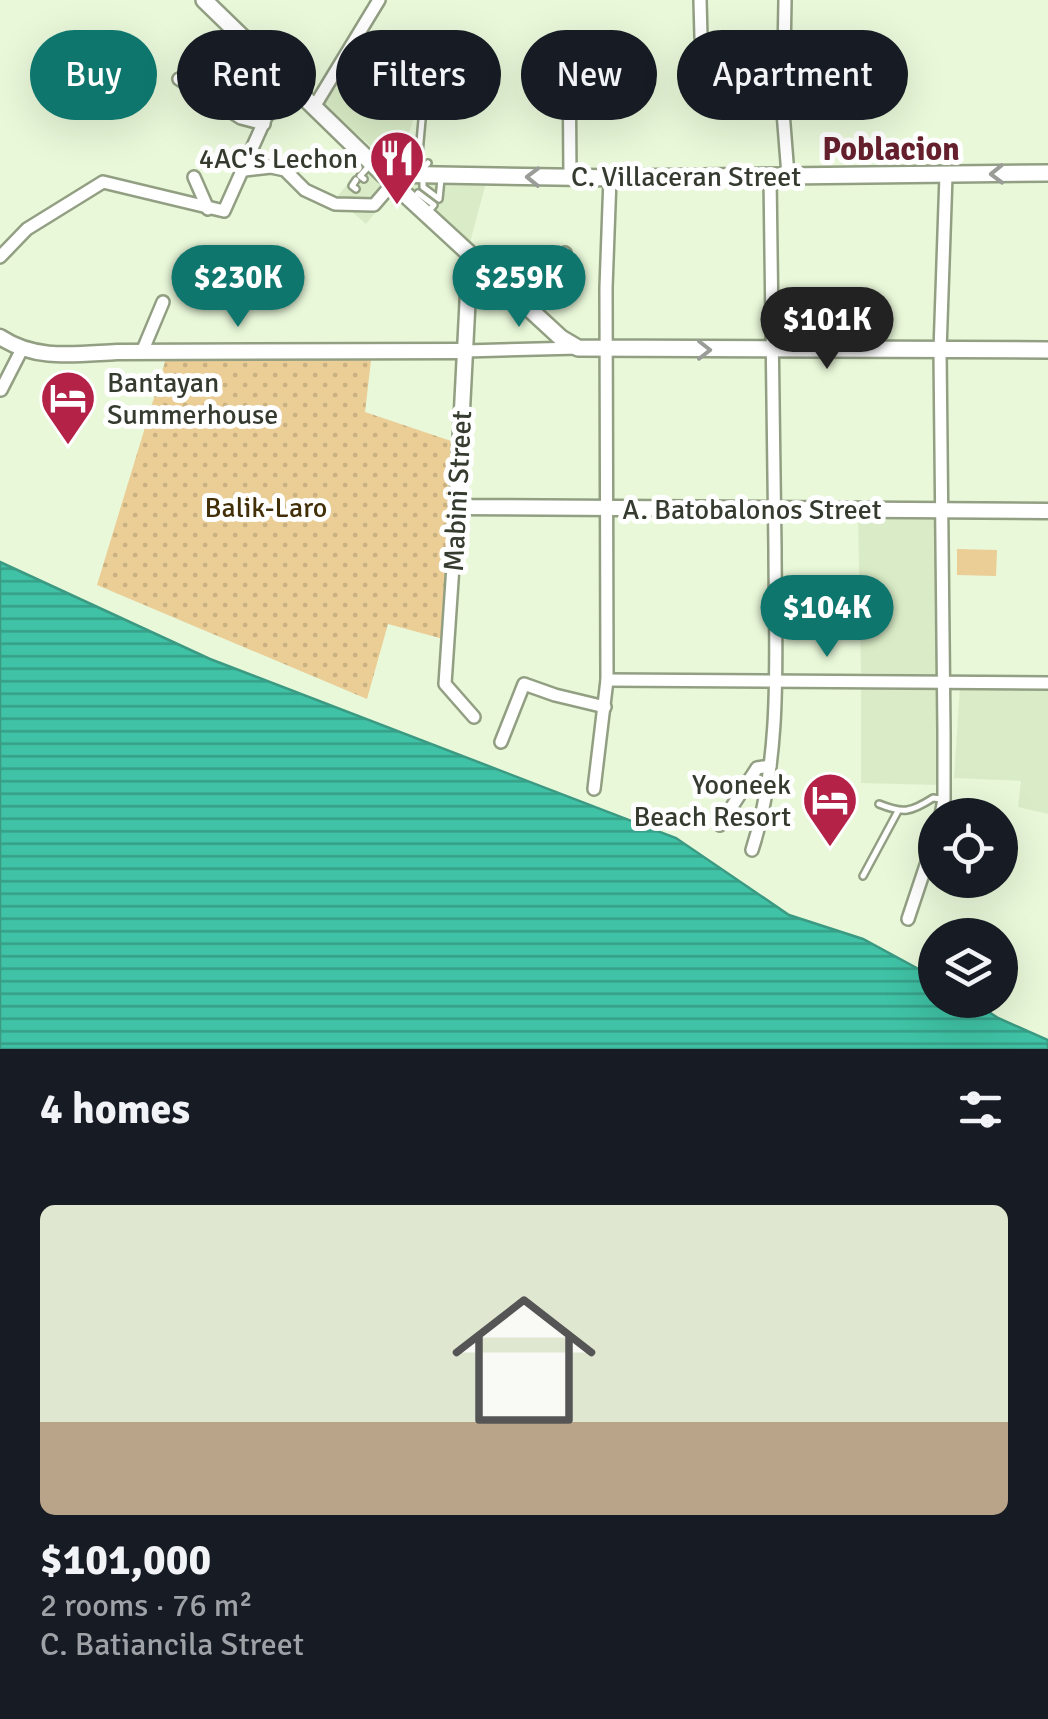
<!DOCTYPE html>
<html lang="en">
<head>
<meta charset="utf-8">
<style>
  :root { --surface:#171b24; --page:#242831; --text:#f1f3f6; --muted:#9ea1a6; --line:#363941; --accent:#0f766e }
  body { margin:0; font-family:Signika,sans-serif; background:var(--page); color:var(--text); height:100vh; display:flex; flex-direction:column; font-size:38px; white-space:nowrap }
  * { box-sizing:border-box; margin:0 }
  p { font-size:32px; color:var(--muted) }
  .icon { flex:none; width:55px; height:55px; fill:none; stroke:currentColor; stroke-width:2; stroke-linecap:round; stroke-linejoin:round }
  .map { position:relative; height:1049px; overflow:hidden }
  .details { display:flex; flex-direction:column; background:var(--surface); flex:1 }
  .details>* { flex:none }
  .guide { position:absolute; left:30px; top:30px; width:990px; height:90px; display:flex; gap:20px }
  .buttons { position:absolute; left:918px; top:798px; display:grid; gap:20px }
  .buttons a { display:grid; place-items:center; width:100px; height:100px; border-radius:50%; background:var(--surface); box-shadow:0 10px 40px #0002; font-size:50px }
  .price { position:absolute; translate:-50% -85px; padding:0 22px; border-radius:35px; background:var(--accent); color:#fff; font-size:32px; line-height:65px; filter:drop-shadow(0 2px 5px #0008) }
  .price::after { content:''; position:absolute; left:50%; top:60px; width:30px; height:22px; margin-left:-15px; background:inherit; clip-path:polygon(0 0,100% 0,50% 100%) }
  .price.current { background:#222; color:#fff }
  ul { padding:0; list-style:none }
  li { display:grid; align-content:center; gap:20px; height:530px; padding:0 40px }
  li+li { border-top:2px solid var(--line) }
  li span { display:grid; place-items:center; height:310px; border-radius:15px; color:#555 }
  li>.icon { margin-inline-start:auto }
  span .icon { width:180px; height:180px; fill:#fffc; stroke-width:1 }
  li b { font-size:42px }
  h2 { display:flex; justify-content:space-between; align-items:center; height:120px; padding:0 40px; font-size:42px }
  .pill { padding:0 35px; border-radius:45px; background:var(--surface); box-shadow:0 10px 40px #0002; font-size:35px; line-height:90px }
  .pill.current { background:var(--accent); color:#fff }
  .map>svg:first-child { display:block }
  .built { fill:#daecc7 }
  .grass { fill:url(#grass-dots) }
  .garden { fill:#ebcd96 }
  .water { fill:url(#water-rules); stroke:#3c9a82; stroke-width:2.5 }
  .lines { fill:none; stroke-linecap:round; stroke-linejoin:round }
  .service-casing { stroke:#929f83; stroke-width:10 }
  .minor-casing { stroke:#929f83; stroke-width:16 }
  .tertiary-casing { stroke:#929f83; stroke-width:19 }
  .secondary-casing { stroke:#929f83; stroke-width:20 }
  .service { stroke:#fff; stroke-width:5 }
  .minor { stroke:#fff; stroke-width:11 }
  .tertiary { stroke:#fff; stroke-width:14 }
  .secondary { stroke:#fff; stroke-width:15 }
  .oneway { stroke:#9a9d97 }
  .labels { text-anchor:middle; stroke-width:10; stroke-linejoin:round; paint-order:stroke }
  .poi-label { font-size:28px; fill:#353b2f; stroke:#fff; text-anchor:end }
  .street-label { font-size:28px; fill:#353b2f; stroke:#fff }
  .park-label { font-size:28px; fill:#422f07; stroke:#fff }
  .quarter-label { font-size:32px; font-weight:bold; fill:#66202d; stroke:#fff }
</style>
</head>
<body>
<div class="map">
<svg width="1048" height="1049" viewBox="0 0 1048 1049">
  <defs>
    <pattern id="grass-dots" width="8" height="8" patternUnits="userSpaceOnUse" patternTransform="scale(2.5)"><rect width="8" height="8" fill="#ebcd96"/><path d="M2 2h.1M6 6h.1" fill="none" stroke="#cab182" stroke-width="1.8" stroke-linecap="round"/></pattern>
    <pattern id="water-rules" width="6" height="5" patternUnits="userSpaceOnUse" patternTransform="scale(2.5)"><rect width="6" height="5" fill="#3fc2a5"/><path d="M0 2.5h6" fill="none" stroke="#369f87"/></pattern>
  </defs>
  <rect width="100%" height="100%" fill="#e9f8d9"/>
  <g class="built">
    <path d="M355,52L420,99L397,169L323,104Z"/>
    <path d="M365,163L395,189L366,224L336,198Z"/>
    <path d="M401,180L486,183L469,246Z"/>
    <path d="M858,514L936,515L937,675L861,673Z"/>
    <path d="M861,685L937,686V785L861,783Z"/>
    <path d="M960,686L1048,688V814L1018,807L1021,781L954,778Z"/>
  </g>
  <path class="grass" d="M168,352H372L365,412L460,444L447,640L388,624L367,699L97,585Z"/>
  <path class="garden" d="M957,549L997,550L996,576L957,575Z"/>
  <path class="water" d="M0,562L210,659L676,838L789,915L863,939L935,978V1000H971L998,1018L1048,1040V1049H0Z"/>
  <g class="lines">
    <g class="service-casing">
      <g id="service">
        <path d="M426,76L417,175L428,163"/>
        <path d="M423,178V187L439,199L441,179"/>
        <path d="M364,179L360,176L370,165"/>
        <path d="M356,189L352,186L356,180"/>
        <path d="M414,198L418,193L434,205L427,213"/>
        <path d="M879,804C904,814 911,812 933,798L941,799"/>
        <path d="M863,876L898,811"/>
      </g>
    </g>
    <g class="minor-casing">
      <g id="minor">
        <path d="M700,0L701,37L707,59L732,77L756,85L783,112"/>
        <path d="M785,0L783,112L788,175"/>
        <path d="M569,44L570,177"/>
        <path d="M179,79L241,118L264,124"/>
        <path d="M314,107L379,0"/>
        <path d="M245,170L271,167L285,170L305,190L335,204L374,205L393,183"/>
        <path d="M194,177L208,209"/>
        <path d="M0,257L27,229L103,182L224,211L267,115L301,95"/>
        <path d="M490,272L540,267L565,253"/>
        <path d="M465,351L578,348"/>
        <path d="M142,352L163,302"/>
        <path d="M1,390L22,349"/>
        <path d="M457,507L445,684L474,717"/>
        <path d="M607,680L1048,683"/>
        <path d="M501,742L524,684L555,695L605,707"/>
        <path d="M594,789L607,680L606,288L610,178"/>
        <path d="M941,815L944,799V733L940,351L946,175"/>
        <path d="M720,825L757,768L770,766"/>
        <path d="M752,850C783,754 775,648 775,549C774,424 772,300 770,176"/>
        <path d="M908,919L935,838"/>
      </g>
    </g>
    <g class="tertiary-casing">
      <g id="tertiary">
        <path d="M470,254L457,507L1048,511"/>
        <path d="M0,337C36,361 76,354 117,352L465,351"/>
      </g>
    </g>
    <g class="secondary-casing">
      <g id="secondary">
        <path d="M204,0L383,174L561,338L578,348L1048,350"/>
        <path d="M383,174L618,178L1048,173"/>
      </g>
    </g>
    <use href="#service" class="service"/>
    <use href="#minor" class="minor"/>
    <use href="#tertiary" class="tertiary"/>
    <use href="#secondary" class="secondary"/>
  </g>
  <defs><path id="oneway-chevron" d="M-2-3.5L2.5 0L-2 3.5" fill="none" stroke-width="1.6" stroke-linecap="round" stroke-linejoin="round" transform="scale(2.5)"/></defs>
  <g class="oneway">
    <use href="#oneway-chevron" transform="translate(997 174) rotate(179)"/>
    <use href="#oneway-chevron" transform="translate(533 177) rotate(-179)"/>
    <use href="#oneway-chevron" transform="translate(704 350)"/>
  </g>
  <defs>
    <g id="restaurant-pin" transform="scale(2.875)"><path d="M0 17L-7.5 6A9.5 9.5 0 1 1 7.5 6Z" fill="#b42248" stroke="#fff"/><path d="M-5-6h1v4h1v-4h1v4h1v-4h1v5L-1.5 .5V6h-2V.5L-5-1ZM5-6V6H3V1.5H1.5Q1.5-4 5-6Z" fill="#fff"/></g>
    <g id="hotel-pin" transform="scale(2.875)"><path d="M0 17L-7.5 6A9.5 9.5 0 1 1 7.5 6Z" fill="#b42248" stroke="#fff"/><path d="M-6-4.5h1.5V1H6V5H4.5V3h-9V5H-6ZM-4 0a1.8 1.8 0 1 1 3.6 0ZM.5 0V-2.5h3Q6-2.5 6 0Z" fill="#fff"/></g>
  </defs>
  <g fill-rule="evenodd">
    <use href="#restaurant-pin" x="397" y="158"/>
    <use href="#hotel-pin" x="68" y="398"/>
    <use href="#hotel-pin" x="830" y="800"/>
  </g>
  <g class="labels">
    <g class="poi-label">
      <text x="358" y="168">4AC's Lechon</text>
      <text x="107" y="392" text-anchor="start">Bantayan<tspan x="107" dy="32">Summerhouse</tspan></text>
      <text x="791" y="794">Yooneek<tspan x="791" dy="32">Beach Resort</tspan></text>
    </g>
    <g class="street-label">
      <text x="686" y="186">C. Villaceran Street</text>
      <text transform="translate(457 491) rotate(-87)" y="10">Mabini Street</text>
      <text x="752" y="519">A. Batobalonos Street</text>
    </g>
    <g class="park-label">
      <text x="266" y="517">Balik-Laro</text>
    </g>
    <g class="quarter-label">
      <text x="891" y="160">Poblacion</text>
    </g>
  </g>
</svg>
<div class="buttons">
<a><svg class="icon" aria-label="locate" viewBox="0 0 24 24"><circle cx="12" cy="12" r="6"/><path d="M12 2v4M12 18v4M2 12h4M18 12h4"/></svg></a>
<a><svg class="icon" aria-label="layers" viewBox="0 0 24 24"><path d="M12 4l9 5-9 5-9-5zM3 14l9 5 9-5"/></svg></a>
</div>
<b class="price" style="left:238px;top:330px">$230K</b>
<b class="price" style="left:519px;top:330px">$259K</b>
<b class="price current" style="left:827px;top:372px">$101K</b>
<b class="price" style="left:827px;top:660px">$104K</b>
<div class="guide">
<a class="pill current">Buy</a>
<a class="pill">Rent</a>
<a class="pill">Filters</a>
<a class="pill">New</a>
<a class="pill">Apartment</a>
</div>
</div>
<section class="details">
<h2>4 homes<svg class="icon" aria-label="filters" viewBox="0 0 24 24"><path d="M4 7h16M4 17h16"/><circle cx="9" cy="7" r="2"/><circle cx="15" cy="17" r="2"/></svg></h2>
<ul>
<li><span style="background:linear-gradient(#dfe7d0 70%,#b9a48a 0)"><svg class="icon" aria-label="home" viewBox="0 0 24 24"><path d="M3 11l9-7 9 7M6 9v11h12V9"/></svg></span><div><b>$101,000</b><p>2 rooms · 76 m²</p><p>C. Batiancila Street</p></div></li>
</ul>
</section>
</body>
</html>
